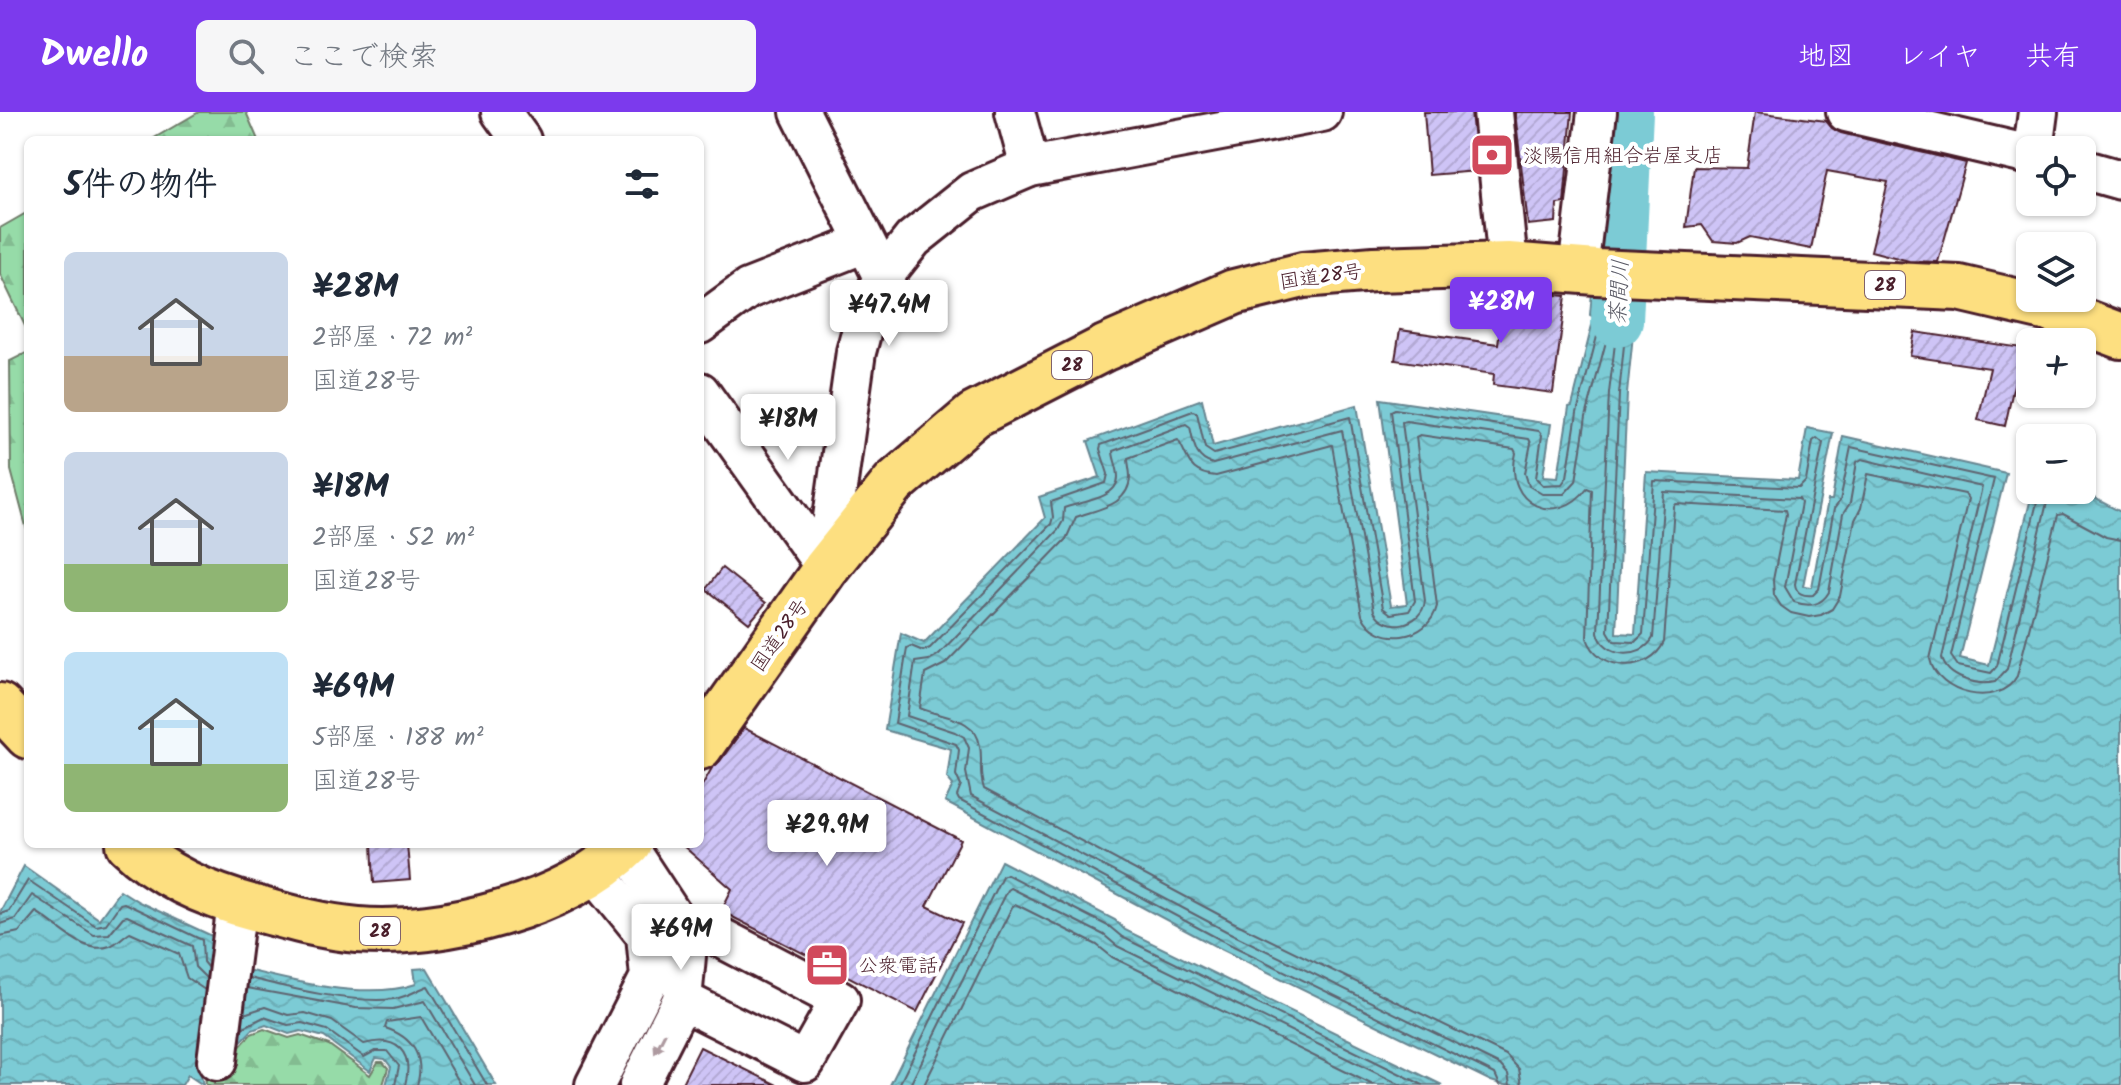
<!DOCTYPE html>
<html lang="ja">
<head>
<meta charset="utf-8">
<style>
  :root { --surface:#fff; --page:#f6f6f7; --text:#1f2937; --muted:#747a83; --accent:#7c3aed }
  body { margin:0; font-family:Kalam,"Klee One",sans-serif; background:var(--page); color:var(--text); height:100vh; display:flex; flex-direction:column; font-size:30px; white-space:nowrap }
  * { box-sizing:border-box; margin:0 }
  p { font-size:26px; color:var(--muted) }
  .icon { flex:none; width:44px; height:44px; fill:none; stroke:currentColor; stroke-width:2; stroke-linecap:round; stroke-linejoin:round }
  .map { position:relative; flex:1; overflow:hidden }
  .drawer { position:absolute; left:24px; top:24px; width:680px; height:712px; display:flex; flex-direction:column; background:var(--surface); border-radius:12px; box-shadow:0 2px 6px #0004 }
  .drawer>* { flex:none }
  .tools { position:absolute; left:2016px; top:24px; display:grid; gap:16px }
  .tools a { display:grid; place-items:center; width:80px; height:80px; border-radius:12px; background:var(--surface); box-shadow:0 2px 6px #0004; font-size:40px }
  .price { position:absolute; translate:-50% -68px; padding:0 18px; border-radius:8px; background:#fff; color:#222; font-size:26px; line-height:52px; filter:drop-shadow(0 2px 4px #0008) }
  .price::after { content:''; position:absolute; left:50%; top:48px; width:24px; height:18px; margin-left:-12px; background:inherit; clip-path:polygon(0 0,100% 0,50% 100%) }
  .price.on { background:var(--accent); color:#fff }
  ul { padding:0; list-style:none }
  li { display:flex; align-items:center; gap:24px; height:200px; padding:0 40px }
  li span { display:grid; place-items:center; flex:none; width:224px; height:160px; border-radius:12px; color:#555 }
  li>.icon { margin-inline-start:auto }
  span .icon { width:96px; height:96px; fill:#fffc; stroke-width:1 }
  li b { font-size:34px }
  h2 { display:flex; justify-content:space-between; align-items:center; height:96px; padding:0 40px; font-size:34px }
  header { display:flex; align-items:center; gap:48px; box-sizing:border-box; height:112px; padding:0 40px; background:var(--accent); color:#fff }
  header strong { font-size:38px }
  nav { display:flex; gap:44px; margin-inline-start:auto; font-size:28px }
  .search { width:560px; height:72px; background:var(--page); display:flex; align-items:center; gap:20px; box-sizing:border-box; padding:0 28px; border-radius:12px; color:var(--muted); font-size:30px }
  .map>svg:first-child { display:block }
  .forest { fill:url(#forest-firs); stroke:#707d6a; stroke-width:2 }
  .water { fill:url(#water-waves); stroke:#678691; stroke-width:2 }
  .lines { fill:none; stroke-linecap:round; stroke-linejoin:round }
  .shore { stroke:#5e646f; stroke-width:2 }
  .river { stroke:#7bcbd5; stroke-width:52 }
  .building { fill:url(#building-hatch); stroke:#4a1f2b; stroke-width:2 }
  .minor-casing { stroke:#4a1f2b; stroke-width:44 }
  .highway-casing { stroke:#4a1f2b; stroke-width:50 }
  .minor { stroke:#fff; stroke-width:38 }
  .highway { stroke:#fddf80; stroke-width:44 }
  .oneway { fill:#ae9aa0 }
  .labels { text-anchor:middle; stroke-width:8; stroke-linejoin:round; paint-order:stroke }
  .shield { fill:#fff; stroke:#80626b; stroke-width:2 }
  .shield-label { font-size:18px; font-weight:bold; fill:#4a1f2b }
  .poi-label { font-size:20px; fill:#4a1f2b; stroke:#fff; text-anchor:start }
  .street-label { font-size:20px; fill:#4a1f2b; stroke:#fff }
  .water-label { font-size:22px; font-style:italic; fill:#5b5b66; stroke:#fff }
</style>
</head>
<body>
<header>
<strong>Dwello</strong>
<div class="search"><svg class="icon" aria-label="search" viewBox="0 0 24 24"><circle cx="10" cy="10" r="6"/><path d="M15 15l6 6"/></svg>ここで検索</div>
<nav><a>地図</a><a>レイヤ</a><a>共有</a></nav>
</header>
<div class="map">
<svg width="2121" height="973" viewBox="0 0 2121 973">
  <defs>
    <pattern id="forest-firs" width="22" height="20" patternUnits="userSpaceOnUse" patternTransform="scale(2)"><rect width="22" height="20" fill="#96dba8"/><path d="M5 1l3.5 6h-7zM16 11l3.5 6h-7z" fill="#83bc91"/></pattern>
    <pattern id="water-waves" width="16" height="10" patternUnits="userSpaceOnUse" patternTransform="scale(2)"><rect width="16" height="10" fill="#7bcbd5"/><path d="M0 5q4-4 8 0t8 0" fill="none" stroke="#6caeb7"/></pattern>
    <pattern id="building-hatch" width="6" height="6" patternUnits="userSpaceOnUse" patternTransform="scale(2)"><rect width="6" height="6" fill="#cec4f6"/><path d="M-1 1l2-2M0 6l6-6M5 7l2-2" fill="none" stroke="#b2a8d3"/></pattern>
  </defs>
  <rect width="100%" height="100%" fill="#fff"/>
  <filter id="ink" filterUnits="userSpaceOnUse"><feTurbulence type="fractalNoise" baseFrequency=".0125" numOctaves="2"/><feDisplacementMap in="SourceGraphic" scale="16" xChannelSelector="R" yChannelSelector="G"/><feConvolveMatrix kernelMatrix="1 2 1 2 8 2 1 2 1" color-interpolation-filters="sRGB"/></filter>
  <g filter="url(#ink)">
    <g class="forest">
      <path d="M199,0H246L258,28H151Z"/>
      <path d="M28,100V220L0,162V116Z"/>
      <path d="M28,240V422L11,358L10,249Z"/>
      <path d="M264,917L289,926L300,923L329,933L370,963L378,950H383L388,956L383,973H206L205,962L232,944L251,922Z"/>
    </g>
    <g class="water">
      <path d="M1592,181L1637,183L1627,282L1616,521L1635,522L1646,360L1798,368L1807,316L1833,321L1803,474L1812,475L1828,388H1832L1843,324L2006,361L1960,546L1989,553L2033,378H2079L2121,400V973H1504L1491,969L1217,835L945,690L953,673L947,666L951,637L885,618L901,521L924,531L1045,406L1039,385L1100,365L1088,329L1202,287L1213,334L1357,293L1391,494L1407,492L1380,287L1551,312L1543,364L1558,365L1569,295L1572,294L1594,205L1590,203Z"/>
      <path d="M1001,749L1115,808L1125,818L1442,973H890Z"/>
      <path d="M24,754L99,807L120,778L139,790L212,824L211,849C269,863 359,891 416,872L414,857L427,856L496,973H386L391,955L385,947L376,946L370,959L324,925L301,919L289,922L266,913L252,918L228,943L217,940L201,963L203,973L188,963L182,973H0V800Z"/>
    </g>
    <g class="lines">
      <g class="shore">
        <path d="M0,802L9,799L28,768L96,814L106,812L120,792L124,791L202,828L203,850L208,856"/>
        <path d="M0,812L15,807L32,783L94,823L109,822L123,805L127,804L192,834L195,855L206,866"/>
        <path d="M0,824L19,820L36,800C58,812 83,844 110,834C118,831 123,824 130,820L179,842L187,866L205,878"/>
        <path d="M249,866C288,876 353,892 394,887C407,885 417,878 428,874L487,973"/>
        <path d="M247,876L356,896L393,897L425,889L475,973"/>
        <path d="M244,902L265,895L288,903L305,901L332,909L364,932C397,923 414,940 405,973"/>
        <path d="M242,916L264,905L288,913L302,911L327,918L364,945L375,939H387L399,954L395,973"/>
        <path d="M417,973C425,945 413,925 385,916L387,910L421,905L461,973"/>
        <path d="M899,973L1002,764L1006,762L1110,815L1122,825L1423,973"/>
        <path d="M910,973L1007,778L1010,776L1104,823L1117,834L1401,973"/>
        <path d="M924,973L1012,795L1015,792L1097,833L1112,845L1373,973"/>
        <path d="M1500,973L1495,962L1221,828L959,688L957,684L961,674L956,663L959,638L956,632L895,611L907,536L911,534L923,539L930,536L1051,412L1053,405L1051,390L1106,371L1108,362L1100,337L1101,333L1193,299L1197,301L1205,336L1214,342L1350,305L1383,496L1391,502L1409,499L1415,489L1391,299L1395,297L1539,319L1542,323L1536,366L1543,373L1562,372L1567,365L1577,301L1601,209L1599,197L1602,189L1625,191L1628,194L1619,282L1608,519L1614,529L1635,530L1643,522L1654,369L1799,376L1806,369L1813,329L1817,326L1823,331L1795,472C1796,482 1804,484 1813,483L1819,477L1834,397L1840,389L1851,335L1994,367L1951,544L1958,554L1991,561L1997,554L2040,378"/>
        <path d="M1510,973L1508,962L1500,953L1226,819L971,684L966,660L969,636L964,625L955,620L907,604L915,550L929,548L938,543L1058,418L1063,409L1064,396C1080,390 1118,387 1118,365C1118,355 1113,347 1113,339L1186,312L1190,315C1194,331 1194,347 1213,352L1342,318L1374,499C1386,521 1422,514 1425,489L1402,310L1406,309L1529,327L1531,331L1525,361L1529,374L1542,382H1564L1576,369L1586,305L1608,222L1611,219L1616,223L1609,281L1598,520C1603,545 1641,548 1653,526L1664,380L1799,387L1801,391L1785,475L1794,490C1809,495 1821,494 1829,480L1843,402L1850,391L1857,350L1862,347L1982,375L1942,546C1947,566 1977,574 1995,570L2007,557L2050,378"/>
        <path d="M1522,973L1519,957L1506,943L1231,809L984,677C978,658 983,651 980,634C976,604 941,606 920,596L925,562L945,552L1066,427L1076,405C1097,397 1129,394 1130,365C1130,358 1128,352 1128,346L1178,328C1190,347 1187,361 1216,364L1332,333L1362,503C1377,536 1429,529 1437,494L1416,325L1420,323L1514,337L1516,341C1503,394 1558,416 1587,376L1592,378L1587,526C1598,560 1650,562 1664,530L1674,395L1676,392L1785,398L1786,402L1773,468L1774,483L1781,494L1791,501L1809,505L1821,503L1832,497L1840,484L1855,408L1861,396L1868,362L1965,382L1968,387L1930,547C1937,583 1999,597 2017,564L2058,403L2063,402L2106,425L2121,428"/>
      </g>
      <path class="river" d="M1617,209L1627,0"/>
    </g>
    <g class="building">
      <path d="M1424,0H1471L1477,59L1429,63Z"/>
      <path d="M1515,0H1572L1564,91L1557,92L1556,110L1528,113Z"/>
      <path d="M1755,0L1826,9L1832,16L1841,21L1966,51L1938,150L1909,149L1871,139L1888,70L1827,59L1811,137L1750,125L1737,131L1713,129L1702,113L1686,115L1694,55L1747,56Z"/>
      <path d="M1505,178L1566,184L1553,281L1493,273L1494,262L1395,248L1400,218L1498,232Z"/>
      <path d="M1915,220L2022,236L2005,314L1978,308L1990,256L1910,244Z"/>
      <path d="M722,456L766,491L749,511L706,477Z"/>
      <path d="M744,616L961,728L927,794L962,811L917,900L721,799L732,777L681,732H700V677L712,656L720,649Z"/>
      <path d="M372,732H407L410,768L374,771Z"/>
      <path d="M700,935L777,973H681Z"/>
    </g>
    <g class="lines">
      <g class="minor-casing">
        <g id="minor">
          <path d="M501,0L521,28"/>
          <path d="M800,0L884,167"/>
          <path d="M1015,0L1030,55"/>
          <path d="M1493,0L1508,153"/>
          <path d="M1846,0L2030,43"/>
          <path d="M2033,38L2038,0"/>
          <path d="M2082,57L2121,68"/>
          <path d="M1578,159L1597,0"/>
          <path d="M700,212L748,177L865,131"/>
          <path d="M700,280L826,456"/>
          <path d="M826,456L856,240L869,191L890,156L913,127L972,80L1030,55L1322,0"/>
          <path d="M627,735L677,811L686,844L682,888L639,973"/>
          <path d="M595,760L646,823L650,865L595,973"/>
          <path d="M677,811L708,819L840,888L805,950L682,888"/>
          <path d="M217,949L237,791"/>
        </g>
      </g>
      <g class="highway-casing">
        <g id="highway">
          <path d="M0,594L28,624"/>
          <path d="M700,635L826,456L894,371L974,303L1105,236L1234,180L1303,163L1374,157L1508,153L1596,160L1959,176L2049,197L2121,224"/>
          <path d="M129,732C164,766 212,785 258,797C291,806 324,815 358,818C442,825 569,793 629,732"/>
        </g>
      </g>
      <use href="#minor" class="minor"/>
      <use href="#highway" class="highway"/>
    </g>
    <defs><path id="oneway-solid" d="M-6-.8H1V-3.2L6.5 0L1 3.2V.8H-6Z" transform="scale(2)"/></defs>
    <use class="oneway" href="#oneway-solid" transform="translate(660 931) rotate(117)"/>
  </g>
  <defs>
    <g id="bank-square" transform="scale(2.3)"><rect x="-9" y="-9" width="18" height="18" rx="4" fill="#d1495b" stroke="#fff"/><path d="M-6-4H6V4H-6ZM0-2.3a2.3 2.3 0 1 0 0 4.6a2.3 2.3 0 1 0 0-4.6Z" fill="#fff"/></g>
    <g id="office-square" transform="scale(2.3)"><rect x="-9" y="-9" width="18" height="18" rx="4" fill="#d1495b" stroke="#fff"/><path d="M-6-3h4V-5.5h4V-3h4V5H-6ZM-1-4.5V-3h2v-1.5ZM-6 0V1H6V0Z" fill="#fff"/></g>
  </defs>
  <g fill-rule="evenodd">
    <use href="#bank-square" x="1492" y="43"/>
    <use href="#office-square" x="827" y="853"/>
  </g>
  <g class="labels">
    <g class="shield">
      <rect x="1865" y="159" width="40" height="28" rx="6"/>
      <rect x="1052" y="239" width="40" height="28" rx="6"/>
      <rect x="360" y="805" width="40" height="28" rx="6"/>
    </g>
    <g class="shield-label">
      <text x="1885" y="179">28</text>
      <text x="1072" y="259">28</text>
      <text x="380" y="825">28</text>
    </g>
    <g class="poi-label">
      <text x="1523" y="50">淡陽信用組合岩屋支店</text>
      <text x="858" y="860">公衆電話</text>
    </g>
    <g class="street-label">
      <text transform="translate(1321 164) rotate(-8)" y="7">国道28号</text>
      <text transform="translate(779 523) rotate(-55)" y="7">国道28号</text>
    </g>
    <g class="water-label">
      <text transform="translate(1618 180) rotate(-87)" y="8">茶間川</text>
    </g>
  </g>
</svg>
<div class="tools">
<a><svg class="icon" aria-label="locate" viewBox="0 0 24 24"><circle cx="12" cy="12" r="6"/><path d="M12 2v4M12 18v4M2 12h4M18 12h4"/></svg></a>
<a><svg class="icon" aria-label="layers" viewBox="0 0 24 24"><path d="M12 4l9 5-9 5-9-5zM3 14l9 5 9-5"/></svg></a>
<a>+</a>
<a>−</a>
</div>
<b class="price on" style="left:1501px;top:233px">¥28M</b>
<b class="price" style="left:889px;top:236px">¥47.4M</b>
<b class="price" style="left:788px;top:350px">¥18M</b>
<b class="price" style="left:827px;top:756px">¥29.9M</b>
<b class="price" style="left:681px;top:860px">¥69M</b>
<section class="drawer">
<h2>5件の物件<svg class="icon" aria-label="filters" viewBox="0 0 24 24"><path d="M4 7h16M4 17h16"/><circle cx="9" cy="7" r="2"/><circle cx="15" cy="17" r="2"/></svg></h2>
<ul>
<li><span style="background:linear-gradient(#c9d6e8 65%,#b9a48a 0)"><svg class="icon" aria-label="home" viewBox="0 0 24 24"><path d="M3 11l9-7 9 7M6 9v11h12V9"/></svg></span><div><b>¥28M</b><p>2部屋 · 72 m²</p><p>国道28号</p></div></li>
<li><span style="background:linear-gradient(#c9d6e8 70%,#8fb573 0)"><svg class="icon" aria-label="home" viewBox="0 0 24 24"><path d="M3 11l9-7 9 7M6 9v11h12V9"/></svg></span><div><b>¥18M</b><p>2部屋 · 52 m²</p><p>国道28号</p></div></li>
<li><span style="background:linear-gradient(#bfe0f5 70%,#8fb573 0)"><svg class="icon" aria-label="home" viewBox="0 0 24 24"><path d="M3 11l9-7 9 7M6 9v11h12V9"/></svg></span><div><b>¥69M</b><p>5部屋 · 188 m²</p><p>国道28号</p></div></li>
</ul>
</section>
</div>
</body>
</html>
